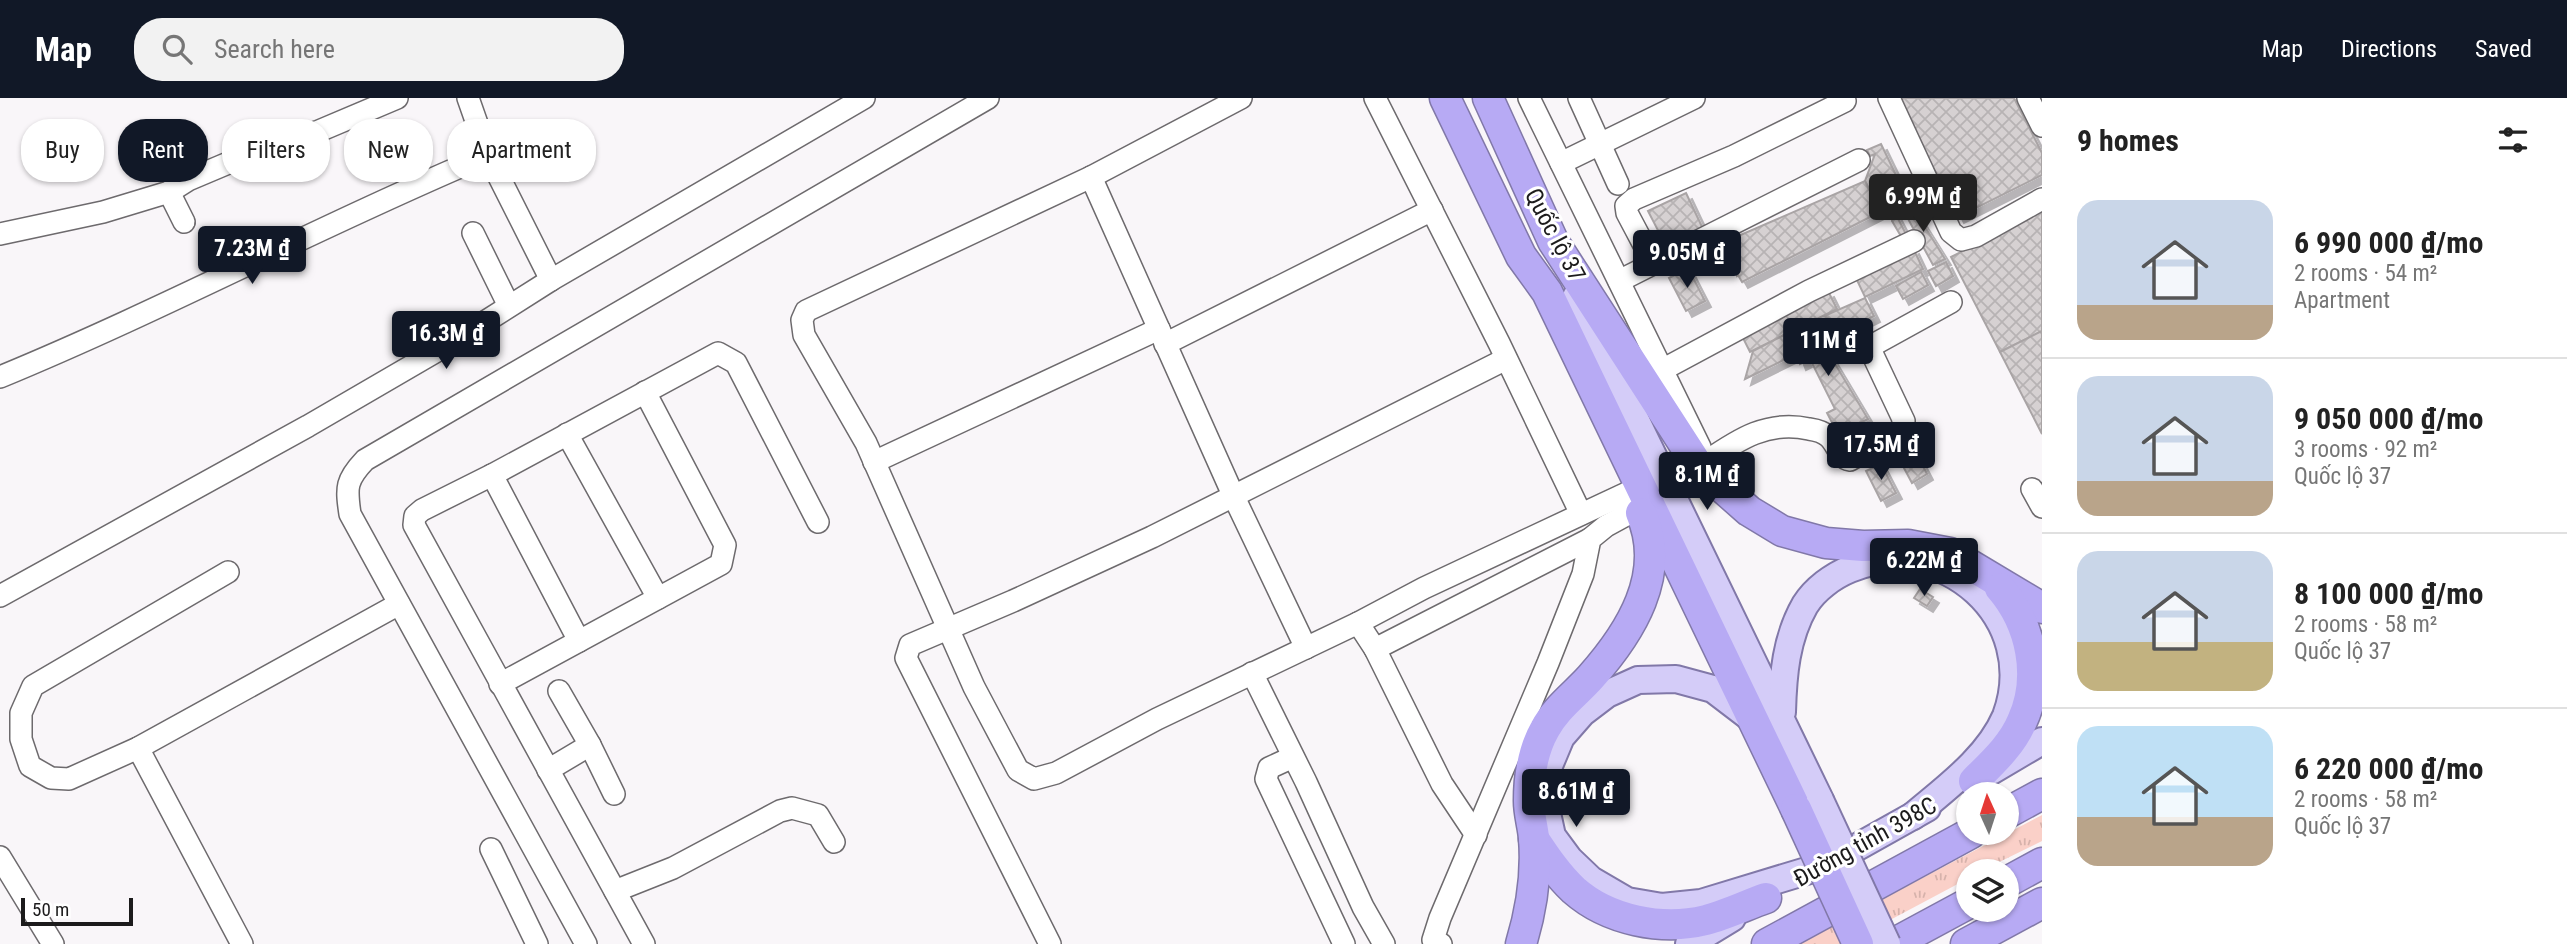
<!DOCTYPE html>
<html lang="en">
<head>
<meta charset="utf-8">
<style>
  :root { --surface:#fff; --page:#f2f2f2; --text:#222; --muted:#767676; --line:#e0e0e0; --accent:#111827 }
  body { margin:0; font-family:"Roboto Condensed",sans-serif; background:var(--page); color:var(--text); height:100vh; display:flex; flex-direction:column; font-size:26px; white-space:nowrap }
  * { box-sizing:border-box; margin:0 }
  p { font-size:23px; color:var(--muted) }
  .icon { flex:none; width:38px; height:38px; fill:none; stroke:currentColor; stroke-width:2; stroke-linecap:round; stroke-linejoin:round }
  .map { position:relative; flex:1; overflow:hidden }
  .drawer { display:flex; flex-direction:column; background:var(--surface); width:525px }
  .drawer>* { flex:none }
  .guide { position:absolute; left:21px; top:21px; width:665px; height:63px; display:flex; gap:14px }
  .needle { width:46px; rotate:357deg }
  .buttons { position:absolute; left:1956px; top:684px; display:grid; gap:14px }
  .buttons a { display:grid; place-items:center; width:63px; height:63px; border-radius:50%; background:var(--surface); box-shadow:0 2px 5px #0004; font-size:35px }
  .scale { position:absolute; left:21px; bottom:18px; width:112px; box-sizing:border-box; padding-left:7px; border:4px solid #1c1b1c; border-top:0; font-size:19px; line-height:24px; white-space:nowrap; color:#1c1b1c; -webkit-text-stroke:5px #fff; paint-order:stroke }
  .price { position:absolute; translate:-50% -60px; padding:0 16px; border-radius:7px; background:var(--accent); color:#fff; font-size:23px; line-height:46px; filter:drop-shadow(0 2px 4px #0008) }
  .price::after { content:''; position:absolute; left:50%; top:42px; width:21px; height:16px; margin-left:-10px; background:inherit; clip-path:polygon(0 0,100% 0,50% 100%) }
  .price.current { background:#222; color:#fff }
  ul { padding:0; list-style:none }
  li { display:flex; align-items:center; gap:21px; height:175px; padding:0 35px }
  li+li { border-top:2px solid var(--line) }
  li span { display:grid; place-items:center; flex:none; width:196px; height:140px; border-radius:21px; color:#555 }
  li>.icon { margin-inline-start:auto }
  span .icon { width:84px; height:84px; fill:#fffc; stroke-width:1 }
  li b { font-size:30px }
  h2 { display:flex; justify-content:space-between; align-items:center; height:84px; padding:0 35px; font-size:30px }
  .tag { padding:0 24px; border-radius:28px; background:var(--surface); box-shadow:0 2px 5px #0004; font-size:24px; line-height:63px }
  .tag.current { background:var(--accent); color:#fff }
  header { display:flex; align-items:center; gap:42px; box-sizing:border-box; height:98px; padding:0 35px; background:var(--accent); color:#fff }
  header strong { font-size:33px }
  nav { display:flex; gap:38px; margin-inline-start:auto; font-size:24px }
  .search { width:490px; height:63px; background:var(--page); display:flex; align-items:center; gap:18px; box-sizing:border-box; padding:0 24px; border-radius:28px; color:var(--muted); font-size:26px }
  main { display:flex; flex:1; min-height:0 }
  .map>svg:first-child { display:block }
  .grass { fill:url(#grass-tufts) }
  .building { fill:url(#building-cross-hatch); stroke:#a9a4a5; stroke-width:2; filter:url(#shadow) }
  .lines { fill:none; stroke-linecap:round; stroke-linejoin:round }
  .minor-casing { stroke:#6d6a6d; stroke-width:24 }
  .major-casing { stroke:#8178a8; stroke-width:30 }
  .highway-casing { stroke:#8178a8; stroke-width:33 }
  .minor { stroke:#fff; stroke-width:21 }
  .major { stroke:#d4ccf8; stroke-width:26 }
  .highway { stroke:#b7aaf4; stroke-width:30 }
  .major-bridge-casing { stroke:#8178a8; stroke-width:30; stroke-linecap:butt }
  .highway-bridge-casing { stroke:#8178a8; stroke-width:33; stroke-linecap:butt }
  .major-bridge { stroke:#d4ccf8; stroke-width:26 }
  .highway-bridge { stroke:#b7aaf4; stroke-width:30 }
  .labels { text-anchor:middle; stroke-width:6; stroke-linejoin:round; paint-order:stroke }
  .street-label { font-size:24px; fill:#1c1b1c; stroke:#fff }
</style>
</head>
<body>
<header>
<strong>Map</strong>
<div class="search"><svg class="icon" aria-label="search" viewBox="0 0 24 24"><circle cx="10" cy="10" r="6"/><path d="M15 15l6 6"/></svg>Search here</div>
<nav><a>Map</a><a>Directions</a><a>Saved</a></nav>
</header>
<main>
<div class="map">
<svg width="2042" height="846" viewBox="0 0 2042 846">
  <defs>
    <pattern id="grass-tufts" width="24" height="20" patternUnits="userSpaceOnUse" patternTransform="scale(1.75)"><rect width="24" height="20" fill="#fad0c8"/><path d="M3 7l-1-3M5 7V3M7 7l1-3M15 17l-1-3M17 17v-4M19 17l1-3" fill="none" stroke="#d6b2ab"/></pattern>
    <pattern id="building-cross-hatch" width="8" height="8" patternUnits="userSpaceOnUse" patternTransform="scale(1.75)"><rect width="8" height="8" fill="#d6d1d2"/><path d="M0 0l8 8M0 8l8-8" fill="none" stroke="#b7b3b4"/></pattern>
    <filter id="shadow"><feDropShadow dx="6" dy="6" stdDeviation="0" flood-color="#0004"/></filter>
  </defs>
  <rect width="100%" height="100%" fill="#f9f6f9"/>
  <path class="grass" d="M2042,717V743L1981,773L1969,774V780L1845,846H1797Z"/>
  <g class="building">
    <path d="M1898,0H2014L2042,55V77L1958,119Z"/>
    <path d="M1881,46L1908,102L1880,114L1865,83L1875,56L1870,58L1867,52Z"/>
    <path d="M1865,83L1880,114L1742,184L1738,177L1737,178L1722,145Z"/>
    <path d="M1686,95L1703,131L1666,148L1648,113Z"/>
    <path d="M1908,102L1945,161L1933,167L1900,106Z"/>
    <path d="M1893,111L1909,142L1905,145L1892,123Z"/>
    <path d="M2042,113V233L2000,254L1951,159Z"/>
    <path d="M1913,150L1923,171L1865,199L1855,178Z"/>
    <path d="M1946,164L1953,178L1936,188L1928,173Z"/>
    <path d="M1688,170L1705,203L1686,213L1669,180Z"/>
    <path d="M1921,174L1928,187L1903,201L1896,188Z"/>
    <path d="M1828,193L1837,211L1750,254L1741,236Z"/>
    <path d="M1865,200L1874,218L1848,231L1824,218Z"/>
    <path d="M1810,224L1868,321L1838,336L1827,315L1835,311L1810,261L1800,266L1788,235Z"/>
    <path d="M2042,233V336L2000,254Z"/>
    <path d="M1788,235L1796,256L1745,281L1753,253Z"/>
    <path d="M1913,349L1927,376L1912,385L1897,357Z"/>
    <path d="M1881,366L1896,395L1881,403L1866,373Z"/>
    <path d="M1920,491L1933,499L1927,508L1914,500Z"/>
  </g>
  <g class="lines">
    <g class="minor-casing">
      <g id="minor">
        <path d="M468,0L488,57L551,182"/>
        <path d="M1241,0L1091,79L806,213L802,222L804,237L866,345L974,589L1018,672L1034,681L1056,675L1157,621L1358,525L1424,490L1631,393"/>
        <path d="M1375,0L1499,245L1581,416"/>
        <path d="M1529,0L1700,349"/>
        <path d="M1579,0L1618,86"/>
        <path d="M1889,0L1951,134L1961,142L1976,138L2042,101"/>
        <path d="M2028,0L2042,28"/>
        <path d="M1561,65L1694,0"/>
        <path d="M1091,79L1234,399L1306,550"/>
        <path d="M169,94L184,124"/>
        <path d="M473,135L509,208"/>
        <path d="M0,136L103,114L169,94L188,82L233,63L319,33L397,0"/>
        <path d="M1654,166L1627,115L1626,108L1634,101L1734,58L1845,3"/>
        <path d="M1619,183L1859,62"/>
        <path d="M1165,246L1432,112"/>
        <path d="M1662,272L1809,193L1914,143"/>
        <path d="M0,279C165,211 323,126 488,57"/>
        <path d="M567,336L658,500"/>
        <path d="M1707,363C1739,341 1768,322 1809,331C1816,332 1824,334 1829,339C1837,346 1839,360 1850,362L1900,333L1904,323L1870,251L1873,247L1951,204"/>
        <path d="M874,364L1159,231"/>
        <path d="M492,377L579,543"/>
        <path d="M2032,391L2042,409"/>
        <path d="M228,474L33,588L21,615V641L30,668L51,680L69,681L138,650L399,506"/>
        <path d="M0,498L308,328L461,239L551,182L864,0"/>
        <path d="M1358,525L1375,551L1442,686L1476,737"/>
        <path d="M1375,551L1590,441"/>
        <path d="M1252,575L1306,684L1363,809L1384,846"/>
        <path d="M500,586L721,466L725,447L645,294"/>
        <path d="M559,593L590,647L614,696"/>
        <path d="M138,650L242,846"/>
        <path d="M1293,659L1269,670L1266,681L1344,846"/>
        <path d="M548,672L590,647"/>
        <path d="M491,751L537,846"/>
        <path d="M0,759L53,846"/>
        <path d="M615,793L673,770L780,713L792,710L818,717L834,744"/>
        <path d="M586,846L350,416C346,389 346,382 365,362L988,0"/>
        <path d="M644,846L414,427L415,418L422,412L492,377L718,255L736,265L818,424"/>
        <path d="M1050,846L906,560L910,547L1013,503L1152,439L1506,261"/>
        <path d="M1441,846L1433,842L1440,820L1548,565L1583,476L1590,441L1606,428L1639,410"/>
      </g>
    </g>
    <g class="major-casing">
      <g id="major">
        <path d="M1576,199L1820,702"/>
        <path d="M1782,614C1783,577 1786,540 1805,507C1815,491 1833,478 1850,471C1942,433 2042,520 2006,618C1988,660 1946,690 1913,718"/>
        <path d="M1751,620L1713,591L1676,581L1638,582L1607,596L1582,615L1561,639L1548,670L1545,706L1552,738L1569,761L1591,782L1627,803L1662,809L1701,805L1823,768"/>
        <path d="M1991,673L2042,643"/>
        <path d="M1827,766L1927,710"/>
        <path d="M1689,846L1732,820"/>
      </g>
    </g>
    <g class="highway-casing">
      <g id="highway">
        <path d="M1445,0L1521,158L1547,194L1796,711"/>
        <path d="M1488,0L1553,143L1699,369L1749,413L1782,433L1826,445L1863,448L1908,447L1950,455L2042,510"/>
        <path d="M1974,683C1992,665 2012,647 2022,623C2042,579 2031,526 2000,490"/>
        <path d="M2007,715L2042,696"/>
        <path d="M1534,741C1546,759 1558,777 1574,792C1608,822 1662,833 1706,822C1726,817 1746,807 1766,800"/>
        <path d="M2007,784L2042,765"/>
        <path d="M1521,846C1531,813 1537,776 1534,740C1533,728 1529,716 1529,703C1529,679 1533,652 1545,631C1556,610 1576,596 1591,579C1630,535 1668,476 1641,415"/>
        <path d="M1767,846L1971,735"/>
        <path d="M1893,846L1969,805"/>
        <path d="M1966,846L2042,805"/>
      </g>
    </g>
    <use href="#minor" class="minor"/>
    <use href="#major" class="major"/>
    <use href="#highway" class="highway"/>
    <g class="major-bridge-casing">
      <path id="major-bridge" d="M1820,702L1887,846"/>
    </g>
    <g class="highway-bridge-casing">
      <path id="highway-bridge" d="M1796,711L1858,846"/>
    </g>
    <use href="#major-bridge" class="major-bridge"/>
    <use href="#highway-bridge" class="highway-bridge"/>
  </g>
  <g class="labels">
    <g class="street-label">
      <text transform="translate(1555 137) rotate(62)" y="8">Quốc lộ 37</text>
      <text transform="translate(1865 744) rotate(-29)" y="8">Đường tỉnh 398C</text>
    </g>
  </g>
</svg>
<div class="buttons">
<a><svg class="needle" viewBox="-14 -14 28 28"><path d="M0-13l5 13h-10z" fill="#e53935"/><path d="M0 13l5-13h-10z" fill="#767676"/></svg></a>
<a><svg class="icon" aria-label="layers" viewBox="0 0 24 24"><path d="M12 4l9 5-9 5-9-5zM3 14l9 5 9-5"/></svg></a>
</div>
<div class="scale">50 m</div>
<b class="price current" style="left:1923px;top:136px">6.99M ₫</b>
<b class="price" style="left:252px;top:188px">7.23M ₫</b>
<b class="price" style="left:1687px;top:192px">9.05M ₫</b>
<b class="price" style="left:446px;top:273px">16.3M ₫</b>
<b class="price" style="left:1828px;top:280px">11M ₫</b>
<b class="price" style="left:1881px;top:384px">17.5M ₫</b>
<b class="price" style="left:1707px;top:414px">8.1M ₫</b>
<b class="price" style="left:1924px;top:500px">6.22M ₫</b>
<b class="price" style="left:1576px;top:731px">8.61M ₫</b>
<div class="guide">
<a class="tag">Buy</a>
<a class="tag current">Rent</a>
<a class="tag">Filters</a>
<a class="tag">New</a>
<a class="tag">Apartment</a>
</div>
</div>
<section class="drawer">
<h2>9 homes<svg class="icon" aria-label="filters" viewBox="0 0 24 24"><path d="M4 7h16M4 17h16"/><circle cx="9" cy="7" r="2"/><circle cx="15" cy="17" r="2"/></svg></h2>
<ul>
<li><span style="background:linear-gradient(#c9d6e8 75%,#b9a48a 0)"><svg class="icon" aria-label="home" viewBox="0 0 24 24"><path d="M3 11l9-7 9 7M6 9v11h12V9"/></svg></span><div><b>6 990 000 ₫/mo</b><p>2 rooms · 54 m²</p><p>Apartment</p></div></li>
<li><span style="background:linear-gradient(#c9d6e8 75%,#b9a48a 0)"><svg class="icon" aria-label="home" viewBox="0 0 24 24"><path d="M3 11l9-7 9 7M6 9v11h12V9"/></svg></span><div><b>9 050 000 ₫/mo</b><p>3 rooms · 92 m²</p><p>Quốc lộ 37</p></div></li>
<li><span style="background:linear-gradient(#c9d6e8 65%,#c2b280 0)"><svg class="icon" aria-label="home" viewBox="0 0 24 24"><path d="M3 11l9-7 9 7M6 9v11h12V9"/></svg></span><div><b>8 100 000 ₫/mo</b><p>2 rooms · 58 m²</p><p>Quốc lộ 37</p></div></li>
<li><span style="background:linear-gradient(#bfe0f5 65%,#b9a48a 0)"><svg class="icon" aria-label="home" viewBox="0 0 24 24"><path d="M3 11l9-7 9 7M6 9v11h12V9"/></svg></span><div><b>6 220 000 ₫/mo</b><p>2 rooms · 58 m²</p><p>Quốc lộ 37</p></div></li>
</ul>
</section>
</main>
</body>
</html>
